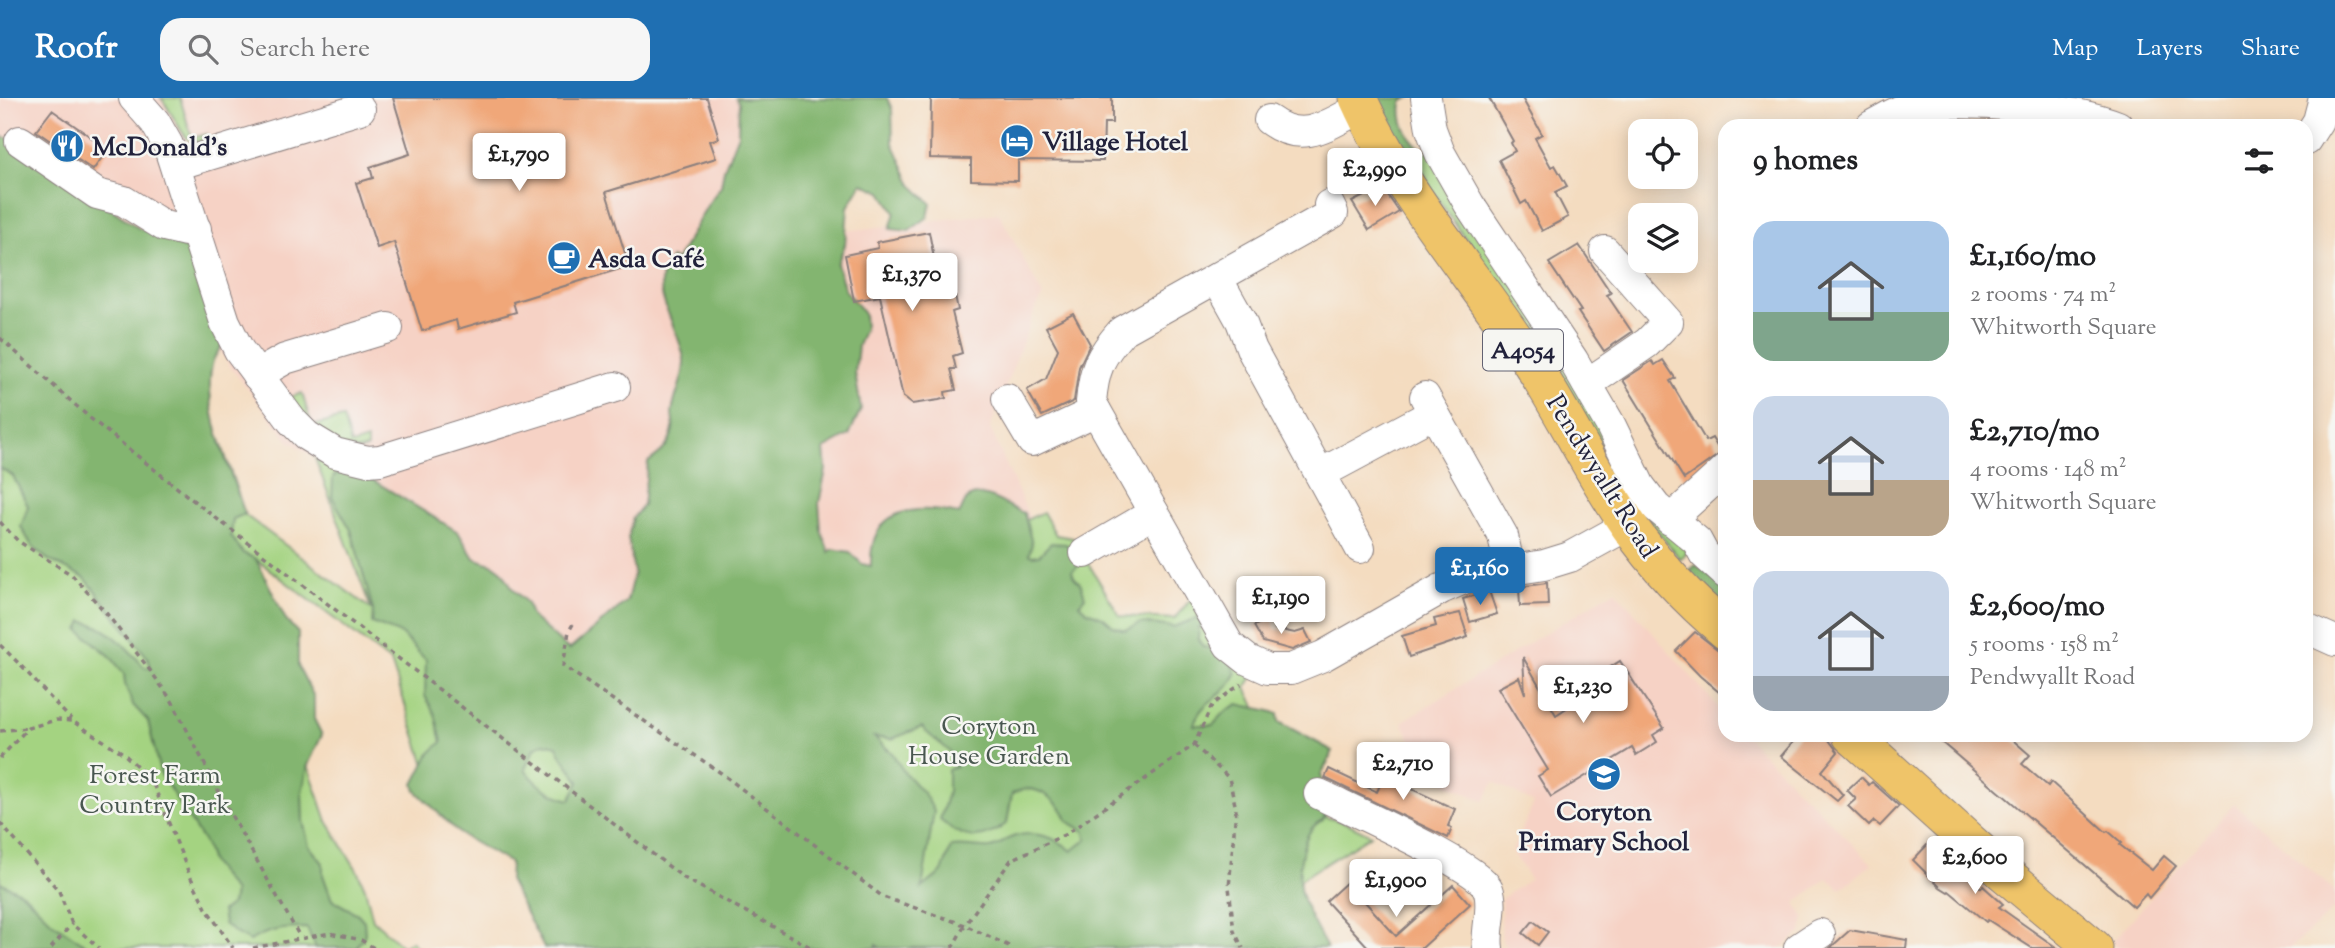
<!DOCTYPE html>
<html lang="en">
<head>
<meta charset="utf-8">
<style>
  :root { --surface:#fff; --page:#f6f6f6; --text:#202124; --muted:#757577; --accent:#1f6fb2 }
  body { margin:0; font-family:"Sorts Mill Goudy",serif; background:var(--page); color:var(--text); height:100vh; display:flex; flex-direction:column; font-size:26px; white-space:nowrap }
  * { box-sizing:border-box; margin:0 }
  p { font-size:23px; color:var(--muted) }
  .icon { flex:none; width:38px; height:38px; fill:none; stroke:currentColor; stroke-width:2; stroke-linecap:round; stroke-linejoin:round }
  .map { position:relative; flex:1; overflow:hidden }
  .side { position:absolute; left:1718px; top:21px; width:595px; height:623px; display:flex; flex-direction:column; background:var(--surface); border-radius:21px; box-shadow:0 4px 18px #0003 }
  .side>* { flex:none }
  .buttons { position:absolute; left:1628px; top:21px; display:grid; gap:14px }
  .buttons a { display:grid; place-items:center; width:70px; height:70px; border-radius:14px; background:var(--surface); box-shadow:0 4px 18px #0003; font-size:35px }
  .price { position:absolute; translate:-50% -60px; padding:0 16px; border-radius:7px; background:#fff; color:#222; font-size:23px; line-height:46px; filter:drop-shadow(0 2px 4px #0008) }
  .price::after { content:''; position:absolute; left:50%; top:42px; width:21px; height:16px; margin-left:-10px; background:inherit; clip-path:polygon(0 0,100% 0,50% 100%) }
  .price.current { background:var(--accent); color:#fff }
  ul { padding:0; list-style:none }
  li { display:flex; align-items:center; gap:21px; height:175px; padding:0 35px }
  li span { display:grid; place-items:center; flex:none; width:196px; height:140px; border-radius:21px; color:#555 }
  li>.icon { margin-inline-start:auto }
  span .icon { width:84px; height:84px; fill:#fffc; stroke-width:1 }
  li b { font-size:30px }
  h2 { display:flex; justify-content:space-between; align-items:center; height:84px; padding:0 35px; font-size:30px }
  header { display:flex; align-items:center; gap:42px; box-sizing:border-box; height:98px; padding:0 35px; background:var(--accent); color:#fff }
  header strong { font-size:33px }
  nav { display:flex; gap:38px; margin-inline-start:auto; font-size:24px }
  .search { width:490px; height:63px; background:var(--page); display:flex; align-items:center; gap:18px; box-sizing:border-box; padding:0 24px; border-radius:21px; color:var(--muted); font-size:26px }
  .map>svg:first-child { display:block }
  .built { fill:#f6d2c5 }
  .green { fill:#a4d381; stroke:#637a5e; stroke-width:2 }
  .forest { fill:#83b56f; stroke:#526c55; stroke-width:2; fill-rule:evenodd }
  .building { fill:#f0a779 }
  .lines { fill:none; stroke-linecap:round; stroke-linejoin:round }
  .minor-casing { stroke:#8b7f7e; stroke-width:32 }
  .major-casing { stroke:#8b7f7e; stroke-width:39 }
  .path { stroke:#8b7f7e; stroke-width:3.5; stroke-dasharray:5 5; stroke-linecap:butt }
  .minor { stroke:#fff; stroke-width:30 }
  .major { stroke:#efc469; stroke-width:37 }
  .labels { text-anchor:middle; stroke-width:5; stroke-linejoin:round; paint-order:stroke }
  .shield { fill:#f6f6f2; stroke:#626272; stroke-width:2 }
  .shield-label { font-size:24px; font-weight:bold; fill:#22223b }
  .poi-label { font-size:26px; font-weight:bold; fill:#22223b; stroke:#f6f6f2; text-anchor:start }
  .street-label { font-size:26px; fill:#22223b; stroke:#f6f6f2 }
  .park-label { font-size:26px; fill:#495750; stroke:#f6f6f2 }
</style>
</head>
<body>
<header>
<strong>Roofr</strong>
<div class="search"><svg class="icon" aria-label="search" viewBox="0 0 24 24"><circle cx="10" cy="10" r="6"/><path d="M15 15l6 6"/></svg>Search here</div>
<nav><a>Map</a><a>Layers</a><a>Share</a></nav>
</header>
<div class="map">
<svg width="2335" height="850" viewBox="0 0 2335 850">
  <rect width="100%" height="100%" fill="#f6f6f2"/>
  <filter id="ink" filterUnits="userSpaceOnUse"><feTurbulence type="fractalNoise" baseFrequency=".0143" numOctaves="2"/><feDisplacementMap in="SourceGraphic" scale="14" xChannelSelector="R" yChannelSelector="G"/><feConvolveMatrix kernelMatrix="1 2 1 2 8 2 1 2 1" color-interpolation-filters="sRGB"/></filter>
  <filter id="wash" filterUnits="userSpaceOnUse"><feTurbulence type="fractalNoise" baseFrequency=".00686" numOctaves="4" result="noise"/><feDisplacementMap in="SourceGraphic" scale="28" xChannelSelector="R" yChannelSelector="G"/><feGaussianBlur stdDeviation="1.57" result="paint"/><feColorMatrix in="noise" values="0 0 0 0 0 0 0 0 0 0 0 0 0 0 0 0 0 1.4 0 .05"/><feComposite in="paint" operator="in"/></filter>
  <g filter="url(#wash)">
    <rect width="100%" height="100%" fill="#f4dcc0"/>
    <g class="built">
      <path d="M0,0H742L745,30L697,244L652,511L574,555L315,360L289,343L231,270L170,176L0,53Z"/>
      <path d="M999,115L1043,198L1034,214L990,330L1030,420L883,491L809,487L784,140Z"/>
      <path d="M1615,492L1725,617L1726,637H1745L1872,766L1841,791L1827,780L1795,805L1804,819L1802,834L1781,850H1507L1502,841L1501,801L1530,781L1512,753L1534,705L1494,684L1484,703L1408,668L1406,660L1411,642L1402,624Z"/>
      <path d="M2234,706L2335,793V810L2290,850L2117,849L2113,843Z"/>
    </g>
    <g class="green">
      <path d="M161,0H180L192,40L207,36L208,41L193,45C182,40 171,12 161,0Z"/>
      <path d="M1430,52L1678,439L1687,455L1680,461L1650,424L1546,257L1411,62Z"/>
      <path d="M0,53L207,233L211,314L245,417L371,511L315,360L345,376L574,555L883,490L1043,414L1056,437L1073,440L1120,518L1174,521L1192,500L1253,579L1246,590L1266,630L1304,655L1331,658L1313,690L1292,794L1311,850H647L429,679L391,564L257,462L311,645L308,667L327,723L357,772L365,790L373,822L403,849L411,843L418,850H0Z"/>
      <path d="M302,295L312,328L343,320L351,347L367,342V350C359,354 353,352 345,349C319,342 304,325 288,305V300Z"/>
      <path d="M1309,714L1349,726L1371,737L1295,785Z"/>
    </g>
    <g class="forest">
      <path d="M736,0H887L892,11L893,45L912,87L931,105L928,119L909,133L890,131L895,114L882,94L862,85L848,109L845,147L837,166L845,192L864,216L865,230L858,248L855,275L861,311L849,337L824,351L826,372L819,405L821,432L829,454L833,451L850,454L862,466L871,468C869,410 913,406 959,416C962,412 964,404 967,401C982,388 1008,410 1024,415L1032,446L1029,456L1032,458L1039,457L1051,445L1066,446L1077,456L1080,466L1072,473L1074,479L1081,486L1085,499L1079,506L1087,513L1103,519L1113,528L1125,532L1141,525L1173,529L1198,520L1204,527L1199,530L1198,541L1203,549C1222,551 1230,559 1236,576C1225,600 1200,602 1194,627H1213L1227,612L1238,606C1252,610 1265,610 1278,616L1279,624L1333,653L1321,677L1329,707L1323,722C1302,730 1298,769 1300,790C1302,806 1319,836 1327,850H881L876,847V850H544L509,782L510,765L460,736L416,693L414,686L430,655L442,644L435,616L425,598L426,562L401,536L372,525L373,512L351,432L332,399L333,379L345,371L358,373L458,434L474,460L494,467L502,473L513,491L527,505L531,518L569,552L627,503L634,474L628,439L633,420L643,407L648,364C661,355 670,348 673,331C674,326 672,320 672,315C674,297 685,280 684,262C682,237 653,198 663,174C665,169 669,165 671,160L676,163L708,106L721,88L724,71L738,36L739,5ZM922,629C935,646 951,646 956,668L948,672V694L940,722C964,742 982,746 1007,725L1012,696C1018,693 1023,691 1029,691C1044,692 1064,708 1067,723L1084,733L1087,741L1072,753C1055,738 1031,731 1010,740C1003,743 998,749 990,750C977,751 965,747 951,749L942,774L922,790L934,713L925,697L904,674L892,655L874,639L892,641ZM544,645L557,648C562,663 572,670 579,684L570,702C550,696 538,688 525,671L535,650Z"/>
      <path d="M1369,0H1409L1402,4C1399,24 1406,36 1420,51L1415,56H1408Z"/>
      <path d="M0,39L11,41L140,131L159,134L193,155L224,244C221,250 215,257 213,263C200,306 231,374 245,416L233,421L231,438L243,455L256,461L286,522L298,535V568L314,599V621L322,637L308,667L302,694L303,723L309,748L323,765V777L332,802L358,816L364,823L365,836L356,850H316L307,830C286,830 268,831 250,843L238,837L224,826L222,813L232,806L234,794L211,764L205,746L160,675L148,623L133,607L125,586L124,576L110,558L79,532L83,523C108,528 128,550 144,569L151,570L148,560L85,480L47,461L32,448L21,429L28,408L13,378L0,370Z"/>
      <path d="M1696,467L1725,488V516L1686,480L1690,472Z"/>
      <path d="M0,784L24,796L52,824L90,850H0Z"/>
    </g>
    <g id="blocks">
      <g class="building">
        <path d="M393,0H707L719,40L710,43L716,60L606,94L629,168L513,204L516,214L458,231L456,222L422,233L394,144L377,150L356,85L373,80L370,69L410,56Z"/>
        <path d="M931,0H1112V25H1104L1103,63L1018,62V83L971,82V61L930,60Z"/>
        <path d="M1489,0H1522L1542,36L1535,40L1551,69L1555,67L1567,88L1555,94L1568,119L1542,133L1526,103L1521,106L1499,62L1515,53L1511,45L1513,43Z"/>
        <path d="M52,12L108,51L93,72L36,33Z"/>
        <path d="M1382,89L1399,114L1369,132L1352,104Z"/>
        <path d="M929,134L939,186L945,185L947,194L954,192L958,212L952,214L962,255L953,258L956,271H951L956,292L945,294L946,300L939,302L912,306L903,299L880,198L854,203L845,157L878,150L877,144Z"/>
        <path d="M1579,147L1611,195L1607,197L1632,234L1604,253L1578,214L1581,213L1549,165Z"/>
        <path d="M1073,215L1090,246L1079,269L1074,303L1042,318L1027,292L1046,281L1058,251L1046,229Z"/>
        <path d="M1663,262L1675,280L1670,283L1706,343L1712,340L1721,355L1684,381L1623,282L1652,263L1655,267Z"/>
        <path d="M1547,485L1548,507L1520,508L1519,489Z"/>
        <path d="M1489,493L1497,516L1470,524L1463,501Z"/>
        <path d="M1460,515L1468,539L1409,559L1402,538L1436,528L1434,521Z"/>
        <path d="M1273,518L1275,531L1295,535L1305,532L1311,544L1292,552L1263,544L1254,528Z"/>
        <path d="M1695,534L1726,558V600L1700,578L1676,553Z"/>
        <path d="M1523,559L1556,617L1583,599L1578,590L1620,563L1664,630L1653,637L1657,644L1636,657L1632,650L1551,699L1538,678L1548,672L1498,590L1519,579L1525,596Z"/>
        <path d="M1799,637H1825L1838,654L1822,673L1843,697L1837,703L1781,658Z"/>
        <path d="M1933,637H2007L2030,657L2022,666L2048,688L2051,684L2106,734L2108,733L2122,745L2120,747L2152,772L2164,758L2176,768L2149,800L2146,796L2134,809Z"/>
        <path d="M1329,671L1377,694L1384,678L1455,711L1448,728L1452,730L1448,740L1325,680Z"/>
        <path d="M1861,679L1869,687L1872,684L1899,708L1880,728L1874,723L1869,728L1848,708L1856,701L1847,692Z"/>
        <path d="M1929,745L1941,756L1943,754L1981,790L1983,788L2003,806L1999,809L2057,850H2032L1988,822L1986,824L1949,793L1948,794L1940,789L1913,762Z"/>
        <path d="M1347,784L1396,838L1453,787L1470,806L1422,850H1369L1326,803Z"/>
        <path d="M1533,823L1548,834L1538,847L1523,835Z"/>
        <path d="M1850,832L1907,842L1906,850H1830Z"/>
      </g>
    </g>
  </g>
  <g filter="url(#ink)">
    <use href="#blocks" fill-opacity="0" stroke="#8b7f7e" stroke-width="2"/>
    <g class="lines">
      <g class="minor-casing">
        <g id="minor">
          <path d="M134,0L155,24L168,47L225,224L239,252L292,323L307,338L335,355L368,363L380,362L615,289"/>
          <path d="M1426,0L1431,31L1440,55L1469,106L1573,262L1610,326L1640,388L1656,409L1697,443L1704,456L1726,476"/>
          <path d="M1269,22C1304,48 1330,25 1362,9"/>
          <path d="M1871,28C1884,21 1896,13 1910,9C1960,0 2069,8 2118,28"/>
          <path d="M2306,42L2318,23L2324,0"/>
          <path d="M20,43L97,96L124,103L164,128L185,133L196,131"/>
          <path d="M176,67L360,11"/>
          <path d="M1329,107L1333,115L1122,233C1100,258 1094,270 1091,304L1229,547L1248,562L1268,571H1291L1323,558L1441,491L1468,479L1544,467L1570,459L1628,427"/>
          <path d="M1217,180L1241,223L1252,252L1360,450"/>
          <path d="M257,277L285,261L388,230"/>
          <path d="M1587,286L1647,245L1668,224L1605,153"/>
          <path d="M1425,299L1503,438L1510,472"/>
          <path d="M1007,301L1032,343L1096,313"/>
          <path d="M1320,376L1434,315"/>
          <path d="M1670,422L1726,371"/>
          <path d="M1085,455L1154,415"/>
          <path d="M2306,530L2335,543"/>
          <path d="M1319,696C1347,710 1478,768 1488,791C1495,809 1485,832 1488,850"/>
          <path d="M1799,850L1820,836"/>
        </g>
      </g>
      <g class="major-casing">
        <g id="major">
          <path d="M1358,0C1399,92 1468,171 1524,254C1562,310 1590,372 1629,428C1656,467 1689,502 1726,533"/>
          <path d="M1851,637L2003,774L2094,850"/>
        </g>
      </g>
      <g class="path">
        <path d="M0,240L90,320L190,400L684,780L812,850"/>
        <path d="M0,424L18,443L72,477L107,516L152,575L172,603L230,715L300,839"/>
        <path d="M573,526L569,533L563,568L721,675L883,799L965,827L1011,762L1066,736L1194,647L1212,607L1241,586"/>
        <path d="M0,547C25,570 46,597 71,621"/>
        <path d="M0,633L26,630"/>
        <path d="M1194,647L1229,680L1236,711L1229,789L1234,833L1243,850"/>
        <path d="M0,660L28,630L56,622L72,623L123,655L141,672L154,688L190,778L206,810L233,850"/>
        <path d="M0,725L59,793L72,826L99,850"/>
        <path d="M51,850L72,826"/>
        <path d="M253,850L330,835L361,842L374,850"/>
        <path d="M952,850L965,827L1013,850"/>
      </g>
      <use href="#minor" class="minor"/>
      <use href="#major" class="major"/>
    </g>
  </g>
  <defs>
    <g id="hotel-disc" transform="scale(1.75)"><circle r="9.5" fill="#1f6fb2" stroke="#f6f6f2"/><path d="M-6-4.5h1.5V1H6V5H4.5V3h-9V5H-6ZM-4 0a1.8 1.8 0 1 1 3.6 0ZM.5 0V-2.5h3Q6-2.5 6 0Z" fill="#fff"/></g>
    <g id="restaurant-disc" transform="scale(1.75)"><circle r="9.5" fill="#1f6fb2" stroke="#f6f6f2"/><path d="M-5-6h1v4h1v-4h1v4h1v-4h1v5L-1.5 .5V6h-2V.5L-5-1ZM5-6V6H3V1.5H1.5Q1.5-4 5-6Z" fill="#fff"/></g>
    <g id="cafe-disc" transform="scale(1.75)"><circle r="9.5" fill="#1f6fb2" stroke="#f6f6f2"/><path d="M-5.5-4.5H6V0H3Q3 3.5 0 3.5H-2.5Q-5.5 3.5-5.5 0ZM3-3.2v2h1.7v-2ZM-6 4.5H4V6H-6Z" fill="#fff"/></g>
    <g id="school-disc" transform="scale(1.75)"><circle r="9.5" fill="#1f6fb2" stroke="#f6f6f2"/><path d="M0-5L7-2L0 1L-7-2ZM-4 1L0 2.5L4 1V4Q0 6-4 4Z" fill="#fff"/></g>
  </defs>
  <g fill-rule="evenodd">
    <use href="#hotel-disc" x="1017" y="43"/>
    <use href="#restaurant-disc" x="67" y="48"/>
    <use href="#cafe-disc" x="564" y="160"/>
    <use href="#school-disc" x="1604" y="676"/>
  </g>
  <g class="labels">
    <rect class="shield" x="1483" y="231.5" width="80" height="41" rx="5"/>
    <g class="shield-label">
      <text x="1523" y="260">A4054</text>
    </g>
    <g class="poi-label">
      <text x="1042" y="52">Village Hotel</text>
      <text x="92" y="57">McDonald's</text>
      <text x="588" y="169">Asda Café</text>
      <text x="1604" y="722" text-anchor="middle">Coryton<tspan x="1604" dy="30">Primary School</tspan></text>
    </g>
    <g class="street-label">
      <text transform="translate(1603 378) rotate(58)" y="9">Pendwyallt Road</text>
    </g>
    <g class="park-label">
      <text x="989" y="636">Coryton<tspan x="989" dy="30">House Garden</tspan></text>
      <text x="155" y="685">Forest Farm<tspan x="155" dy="30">Country Park</tspan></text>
    </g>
  </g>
</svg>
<div class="buttons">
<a><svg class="icon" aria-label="locate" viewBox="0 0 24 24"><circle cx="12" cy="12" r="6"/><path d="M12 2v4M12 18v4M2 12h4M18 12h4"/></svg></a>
<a><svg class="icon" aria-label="layers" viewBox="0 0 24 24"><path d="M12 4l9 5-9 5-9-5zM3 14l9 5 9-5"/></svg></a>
</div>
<b class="price" style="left:519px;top:95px">£1,790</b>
<b class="price" style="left:1375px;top:110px">£2,990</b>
<b class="price" style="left:912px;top:215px">£1,370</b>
<b class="price current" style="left:1480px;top:509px">£1,160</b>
<b class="price" style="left:1281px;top:538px">£1,190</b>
<b class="price" style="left:1583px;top:627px">£1,230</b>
<b class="price" style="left:1403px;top:704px">£2,710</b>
<b class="price" style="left:1975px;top:798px">£2,600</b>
<b class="price" style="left:1396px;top:821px">£1,900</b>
<section class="side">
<h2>9 homes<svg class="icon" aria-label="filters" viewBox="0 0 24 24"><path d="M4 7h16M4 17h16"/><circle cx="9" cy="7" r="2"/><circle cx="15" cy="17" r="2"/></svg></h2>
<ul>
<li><span style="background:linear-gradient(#a9c7e8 65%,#7fa58c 0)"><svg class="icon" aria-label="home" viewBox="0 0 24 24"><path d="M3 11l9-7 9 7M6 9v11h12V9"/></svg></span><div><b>£1,160/mo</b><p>2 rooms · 74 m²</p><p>Whitworth Square</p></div></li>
<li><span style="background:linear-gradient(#c9d6e8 60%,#b9a48a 0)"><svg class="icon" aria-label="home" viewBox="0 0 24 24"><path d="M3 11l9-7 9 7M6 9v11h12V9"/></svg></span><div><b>£2,710/mo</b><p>4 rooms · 148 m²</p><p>Whitworth Square</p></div></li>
<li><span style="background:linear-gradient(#c9d6e8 75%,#9aa5b1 0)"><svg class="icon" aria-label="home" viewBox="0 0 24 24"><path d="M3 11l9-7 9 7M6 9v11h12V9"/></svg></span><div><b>£2,600/mo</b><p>5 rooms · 158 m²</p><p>Pendwyallt Road</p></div></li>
</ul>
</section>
</div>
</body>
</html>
